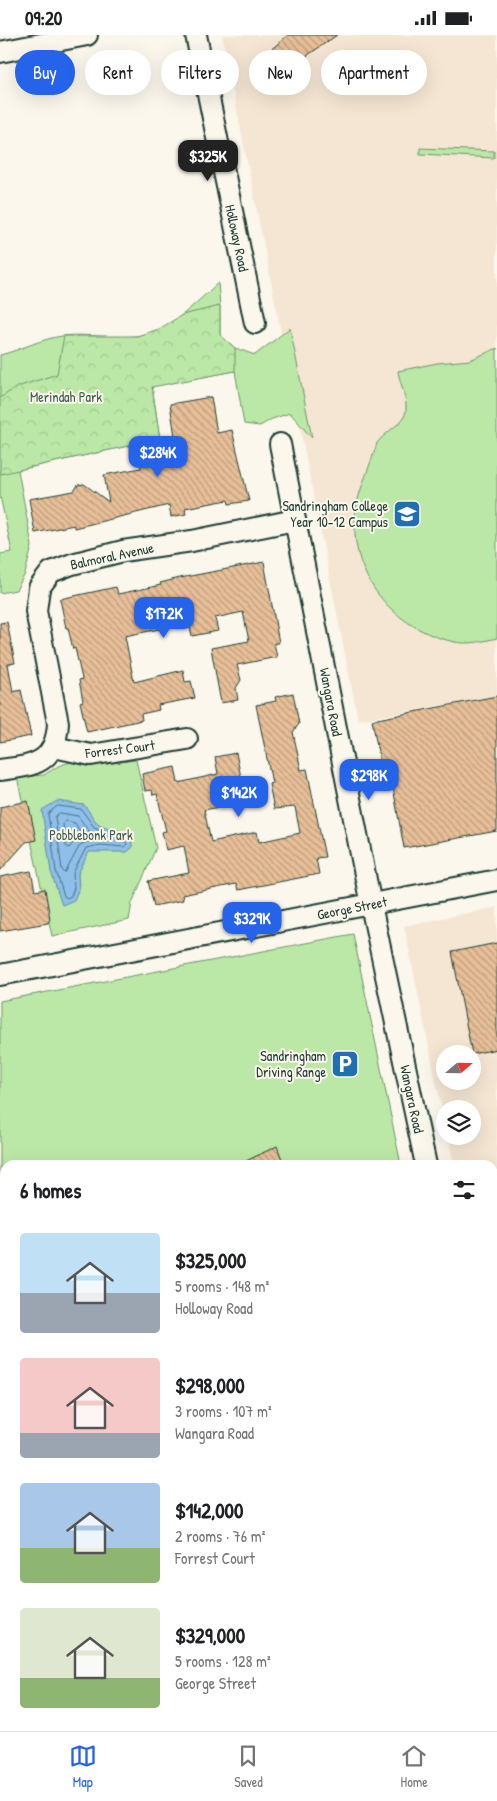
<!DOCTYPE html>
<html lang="en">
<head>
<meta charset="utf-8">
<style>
  :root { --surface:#fff; --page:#f2f2f2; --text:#202124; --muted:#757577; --line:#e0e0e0; --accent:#2563eb }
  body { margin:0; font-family:"Patrick Hand",sans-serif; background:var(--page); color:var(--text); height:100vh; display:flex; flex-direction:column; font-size:19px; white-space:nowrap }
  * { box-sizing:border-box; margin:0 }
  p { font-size:16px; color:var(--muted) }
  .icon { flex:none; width:28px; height:28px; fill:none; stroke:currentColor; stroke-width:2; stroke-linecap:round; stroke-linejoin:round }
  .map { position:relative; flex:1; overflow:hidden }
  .side { position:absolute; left:0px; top:1125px; width:498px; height:571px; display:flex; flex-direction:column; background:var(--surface); border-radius:15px 15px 0 0; box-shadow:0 5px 20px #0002 }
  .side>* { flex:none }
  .banner { position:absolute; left:15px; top:15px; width:468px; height:45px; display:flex; gap:10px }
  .needle { width:32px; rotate:70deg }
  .tools { position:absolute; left:436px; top:1010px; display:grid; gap:10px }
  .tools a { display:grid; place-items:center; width:45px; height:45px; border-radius:50%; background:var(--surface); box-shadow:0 5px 20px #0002; font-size:25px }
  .price { position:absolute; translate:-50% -42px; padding:0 11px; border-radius:10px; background:var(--accent); color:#fff; font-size:16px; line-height:32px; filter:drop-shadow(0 1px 2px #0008) }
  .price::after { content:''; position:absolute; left:50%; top:30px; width:15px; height:11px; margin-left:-8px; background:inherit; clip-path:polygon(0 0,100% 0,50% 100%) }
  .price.selected { background:#222; color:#fff }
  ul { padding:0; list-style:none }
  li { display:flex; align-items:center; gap:15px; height:125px; padding:0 20px }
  li span { display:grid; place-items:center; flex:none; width:140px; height:100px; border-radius:5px; color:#555 }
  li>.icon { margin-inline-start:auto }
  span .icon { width:60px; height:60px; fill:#fffc; stroke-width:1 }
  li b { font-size:21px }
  h2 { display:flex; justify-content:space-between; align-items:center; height:60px; padding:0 20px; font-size:21px }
  .chip { padding:0 18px; border-radius:22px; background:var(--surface); box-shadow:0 5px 20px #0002; font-size:18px; line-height:45px }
  .chip.selected { background:var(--accent); color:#fff }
  .status { display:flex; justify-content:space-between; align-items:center; height:35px; padding:0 25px; background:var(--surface); direction:ltr }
  .status svg { height:14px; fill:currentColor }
  .dock { display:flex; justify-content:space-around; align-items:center; height:70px; border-top:1px solid var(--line); background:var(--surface); font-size:14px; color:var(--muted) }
  .dock a { display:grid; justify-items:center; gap:2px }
  .dock .selected { color:var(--accent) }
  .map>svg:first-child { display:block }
  .built { fill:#f5e6d3; fill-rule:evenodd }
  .green { fill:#bbe8a6; stroke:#6d926d }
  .forest { fill:url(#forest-crowns); stroke:#6d926d }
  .cemetery { fill:url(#cemetery-stones); stroke:#6d926d }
  .water { fill:#8ebfea; stroke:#628ba1 }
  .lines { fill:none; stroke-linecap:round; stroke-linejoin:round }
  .shore { stroke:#4b717d; stroke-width:1 }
  .building { fill:url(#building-back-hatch); stroke:#1f3d34 }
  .minor-casing { stroke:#1f3d34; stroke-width:24 }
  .minor { stroke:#fbf7ec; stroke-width:20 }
  .labels { text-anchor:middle; stroke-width:4; stroke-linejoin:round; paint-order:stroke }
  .street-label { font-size:14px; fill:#1f3d34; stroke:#fbf7ec }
  .park-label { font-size:14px; fill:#3e5f4b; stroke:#fbf7ec }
  .poi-label { font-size:14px; fill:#1f3d34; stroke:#fbf7ec; text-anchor:end }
</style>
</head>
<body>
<div class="status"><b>09:20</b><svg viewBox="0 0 49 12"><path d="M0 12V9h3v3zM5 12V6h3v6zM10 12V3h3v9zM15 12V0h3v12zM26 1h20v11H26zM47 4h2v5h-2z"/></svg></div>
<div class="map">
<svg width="497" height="1696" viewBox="0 0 497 1696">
  <defs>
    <pattern id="forest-crowns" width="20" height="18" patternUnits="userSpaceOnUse" patternTransform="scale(1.25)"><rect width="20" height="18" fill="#bbe8a6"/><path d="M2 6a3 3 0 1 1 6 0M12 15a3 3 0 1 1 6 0" fill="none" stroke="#a0c890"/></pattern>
    <pattern id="cemetery-stones" width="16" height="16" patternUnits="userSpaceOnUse" patternTransform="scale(1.25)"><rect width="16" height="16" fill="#bbe8a6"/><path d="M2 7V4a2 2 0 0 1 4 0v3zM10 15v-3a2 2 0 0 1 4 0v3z" fill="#a0c890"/></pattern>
    <pattern id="building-back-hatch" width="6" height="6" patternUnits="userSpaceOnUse" patternTransform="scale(1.25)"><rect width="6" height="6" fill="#e8bf98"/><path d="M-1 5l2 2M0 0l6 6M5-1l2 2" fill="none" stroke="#bb9c7d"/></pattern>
  </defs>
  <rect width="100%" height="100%" fill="#fbf7ec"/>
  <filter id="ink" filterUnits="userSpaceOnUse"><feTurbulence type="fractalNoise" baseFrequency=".02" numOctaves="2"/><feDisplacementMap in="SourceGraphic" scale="10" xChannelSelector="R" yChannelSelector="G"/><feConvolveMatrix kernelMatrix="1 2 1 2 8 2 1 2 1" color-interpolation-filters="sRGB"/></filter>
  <g filter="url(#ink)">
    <g class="built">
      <path d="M222,0H497V661L358,685Z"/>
      <path d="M497,872V1294H496L492,1292V1130H454L448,1101H472V1074H445V1089L404,891ZM445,1019H472V1046H445Z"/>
    </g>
    <g class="green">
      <path d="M420,113L494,116V123L420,119Z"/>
      <path d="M218,248L220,271V300L235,313L255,320L290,293L312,403L290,378L272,384L260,391L244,389L235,336L152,351L160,404L18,435L32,511L25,539L16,555L0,558V519L12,517L0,461V320C21,315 40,304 62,301C86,298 111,304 135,301C169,298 194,269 218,248Z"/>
      <path d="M497,313V603C484,606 469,610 455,607C394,595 346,539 356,473C360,452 371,429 377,408C384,399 393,394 401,386C413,374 400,351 398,336L437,328L470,325Z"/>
      <path d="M136,725L156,813L132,868L129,885L52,901L17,742L44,740L58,731L71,727L102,729Z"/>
      <path d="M353,899L401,1130H5V1543L0,1544V966Z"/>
    </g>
    <path class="forest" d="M220,271V300L235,313V336L152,352L160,404L0,439V363L17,352L57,339L64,301H137L159,294L182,280Z"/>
    <path class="cemetery" d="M5,1543V1691H492L493,1566L497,1587V1696H0V1544Z"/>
    <path class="water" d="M57,766L84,770C89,775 93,785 99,789C111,796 134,794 132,813L127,817H89L78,839L79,853L74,865L62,870L51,837L42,775Z"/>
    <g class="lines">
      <g class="shore">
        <path d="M58,771L81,774L94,792L123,803L127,809L124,812L101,810L86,813L73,838L74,853L71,861L67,863L64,861L56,836L48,779Z"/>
        <path d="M60,778L78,781L89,796L98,802L80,810L65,838L62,835L55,782Z"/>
        <path d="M66,786L75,788L81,798L69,813L66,811L63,789Z"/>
      </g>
    </g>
    <g class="building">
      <path d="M288,0H337L308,20L285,40L267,18Z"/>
      <path d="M211,362L217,398L232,395L249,466L229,469L228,465L185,473L186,479L171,482L169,470L74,493V490L35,498L29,464L74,456L78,450L84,449L109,467L104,440L141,433V428L178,421L170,369Z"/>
      <path d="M264,527L279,608H274L277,622L237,630L241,645L236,653L238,665L221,668L211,613L249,606L243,577L215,583L218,596L192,601L189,588L125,601L134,647L183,635L185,647L191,646L195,663L158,670L159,675L141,679L142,685L87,697L80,667L83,666L79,645L82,644L75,613L73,614L68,593H66L60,564L116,552L118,559L161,550L160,548L180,543Z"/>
      <path d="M7,587L15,628L8,629L13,657L21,655L31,701L0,707V588Z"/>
      <path d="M293,658L299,689L293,697L301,735L307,734L325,822L316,823L319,839L238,855L236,849L182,860L183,865L154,871L148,846L189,838L184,811L166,815L162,797L166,796L157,759L153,760L152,755L145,756L142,739L175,732L178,748L218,739L215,722L236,718L246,767L204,775L211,807L257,797L259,807L300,798L295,772L274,774L269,749L272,748L256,670L276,666L275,662Z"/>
      <path d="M497,661V796L404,813L390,736L382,737L372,685Z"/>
      <path d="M28,766L36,805L26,807L0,836V772Z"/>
      <path d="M31,836L35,856L45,854L50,884L48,888L0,896V842Z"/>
      <path d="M497,908V1014L472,1019L452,917Z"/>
      <path d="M277,1111L284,1130H238Z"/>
    </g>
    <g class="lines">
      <g class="minor-casing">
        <g id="minor">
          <path d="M196,0L255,288"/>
          <path d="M0,17L87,0"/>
          <path d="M280,409L371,870L426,1130"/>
          <path d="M54,712L91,720L187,704"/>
          <path d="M0,735C34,731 56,728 58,688L36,576L39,553L51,537L72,529L123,516L192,506L295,485"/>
          <path d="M0,940L497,845"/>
          <path d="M492,1315L497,1314"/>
          <path d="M492,1447L497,1468"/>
        </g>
      </g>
      <use href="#minor" class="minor"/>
    </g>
  </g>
  <defs>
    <g id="school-square" transform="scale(1.4375)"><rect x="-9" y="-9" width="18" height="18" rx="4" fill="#1f6fb2" stroke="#fbf7ec"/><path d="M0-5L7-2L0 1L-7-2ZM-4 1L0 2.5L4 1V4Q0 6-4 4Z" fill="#fff"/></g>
    <g id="parking-square" transform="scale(1.4375)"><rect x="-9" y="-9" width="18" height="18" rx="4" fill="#1f6fb2" stroke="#fbf7ec"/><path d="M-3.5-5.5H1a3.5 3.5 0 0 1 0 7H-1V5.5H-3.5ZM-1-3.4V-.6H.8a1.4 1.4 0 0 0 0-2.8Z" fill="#fff"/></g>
  </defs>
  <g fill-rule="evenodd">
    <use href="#school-square" x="407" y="479"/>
    <use href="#parking-square" x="345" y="1029"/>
  </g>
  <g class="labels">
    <g class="street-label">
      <text transform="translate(237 203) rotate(78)" y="5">Holloway Road</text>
      <text transform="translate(112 521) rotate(-12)" y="5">Balmoral Avenue</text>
      <text transform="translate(331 667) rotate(79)" y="5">Wangara Road</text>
      <text transform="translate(120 714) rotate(-7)" y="5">Forrest Court</text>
      <text transform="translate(352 873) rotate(-11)" y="5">George Street</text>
      <text transform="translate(412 1064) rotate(78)" y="5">Wangara Road</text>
    </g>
    <g class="park-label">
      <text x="66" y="367">Merindah Park</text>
      <text x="91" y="805">Pobblebonk Park</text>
    </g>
    <g class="poi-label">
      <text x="388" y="476">Sandringham College<tspan x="388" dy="16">Year 10-12 Campus</tspan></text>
      <text x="326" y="1026">Sandringham<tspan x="326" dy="16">Driving Range</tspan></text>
    </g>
  </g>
</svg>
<div class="tools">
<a><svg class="needle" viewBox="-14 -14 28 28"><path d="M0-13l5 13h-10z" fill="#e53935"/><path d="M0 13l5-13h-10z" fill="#757577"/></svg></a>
<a><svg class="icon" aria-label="layers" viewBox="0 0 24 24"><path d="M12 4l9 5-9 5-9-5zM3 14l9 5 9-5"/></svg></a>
</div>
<b class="price selected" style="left:208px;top:147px">$325K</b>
<b class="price" style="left:158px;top:443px">$284K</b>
<b class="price" style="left:164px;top:604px">$172K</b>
<b class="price" style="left:369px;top:766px">$298K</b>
<b class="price" style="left:239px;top:783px">$142K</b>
<b class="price" style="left:252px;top:909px">$329K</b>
<div class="banner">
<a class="chip selected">Buy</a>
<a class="chip">Rent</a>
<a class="chip">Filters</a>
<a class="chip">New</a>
<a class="chip">Apartment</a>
</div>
<section class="side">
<h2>6 homes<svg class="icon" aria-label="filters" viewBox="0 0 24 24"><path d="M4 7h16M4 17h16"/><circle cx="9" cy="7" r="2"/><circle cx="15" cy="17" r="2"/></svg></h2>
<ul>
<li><span style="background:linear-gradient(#bfe0f5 60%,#9aa5b1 0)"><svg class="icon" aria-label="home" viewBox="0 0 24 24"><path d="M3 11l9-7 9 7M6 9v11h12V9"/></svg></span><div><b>$325,000</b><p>5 rooms · 148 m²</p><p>Holloway Road</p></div></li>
<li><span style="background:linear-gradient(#f6c9c9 75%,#9aa5b1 0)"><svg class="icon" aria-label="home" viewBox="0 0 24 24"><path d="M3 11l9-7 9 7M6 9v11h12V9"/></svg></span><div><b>$298,000</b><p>3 rooms · 107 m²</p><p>Wangara Road</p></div></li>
<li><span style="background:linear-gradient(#a9c7e8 65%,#8fb573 0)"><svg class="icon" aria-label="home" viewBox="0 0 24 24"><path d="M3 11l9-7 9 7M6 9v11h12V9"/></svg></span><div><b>$142,000</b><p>2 rooms · 76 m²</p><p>Forrest Court</p></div></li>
<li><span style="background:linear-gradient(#dfe7d0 70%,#8fb573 0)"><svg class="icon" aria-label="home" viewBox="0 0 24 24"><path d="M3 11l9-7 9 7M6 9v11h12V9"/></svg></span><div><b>$329,000</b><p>5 rooms · 128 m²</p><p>George Street</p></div></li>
</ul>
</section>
</div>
<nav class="dock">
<a class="selected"><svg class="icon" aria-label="map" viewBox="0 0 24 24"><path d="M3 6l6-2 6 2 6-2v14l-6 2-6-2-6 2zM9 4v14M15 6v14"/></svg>Map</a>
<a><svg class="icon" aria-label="saved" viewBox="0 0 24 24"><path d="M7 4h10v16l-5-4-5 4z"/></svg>Saved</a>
<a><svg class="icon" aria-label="home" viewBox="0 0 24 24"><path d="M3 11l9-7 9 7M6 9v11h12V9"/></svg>Home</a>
</nav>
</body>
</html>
